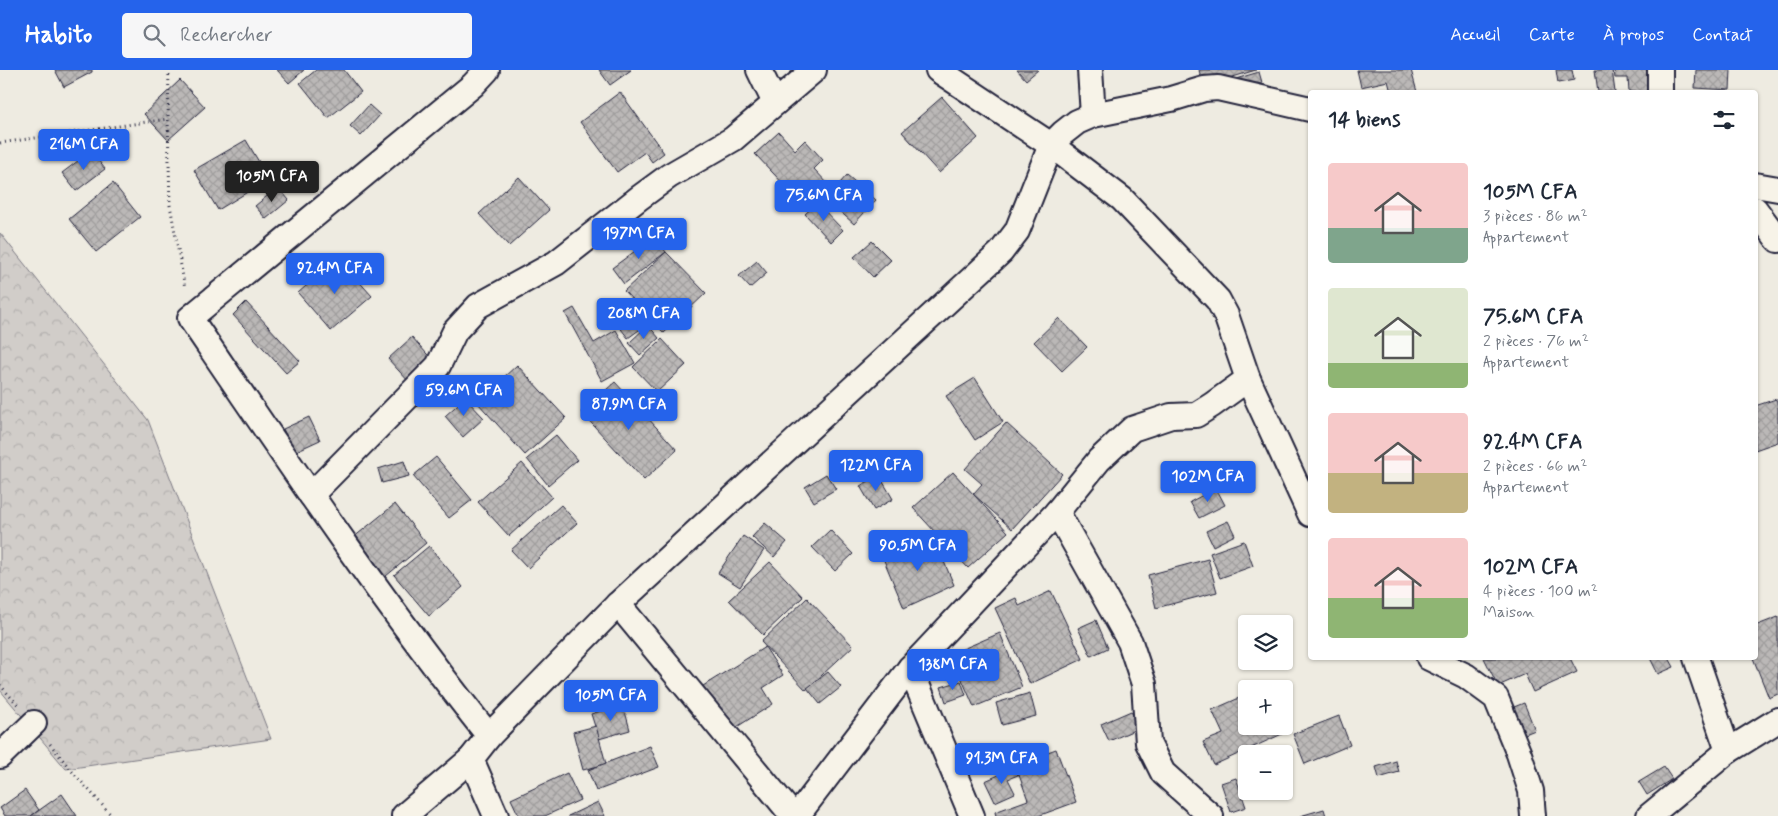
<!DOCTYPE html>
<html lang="fr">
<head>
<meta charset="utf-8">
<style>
  :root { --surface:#fff; --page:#f6f6f7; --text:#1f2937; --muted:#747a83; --accent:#2563eb }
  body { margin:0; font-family:Mynerve,sans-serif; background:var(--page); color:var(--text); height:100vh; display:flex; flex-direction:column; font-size:19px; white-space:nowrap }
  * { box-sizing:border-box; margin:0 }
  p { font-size:16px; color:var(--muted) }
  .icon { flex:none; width:28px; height:28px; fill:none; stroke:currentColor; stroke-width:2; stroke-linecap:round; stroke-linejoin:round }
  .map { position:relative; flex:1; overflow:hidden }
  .panel { position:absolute; left:1308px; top:20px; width:450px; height:570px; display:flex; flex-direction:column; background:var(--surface); border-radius:5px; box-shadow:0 1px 4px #0004 }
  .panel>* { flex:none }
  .controls { position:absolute; left:1238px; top:545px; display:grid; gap:10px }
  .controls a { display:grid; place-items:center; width:55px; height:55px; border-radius:5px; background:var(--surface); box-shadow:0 1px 4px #0004; font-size:25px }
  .price { position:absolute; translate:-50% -42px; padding:0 11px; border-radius:5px; background:var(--accent); color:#fff; font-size:16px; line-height:32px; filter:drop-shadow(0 1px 2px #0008) }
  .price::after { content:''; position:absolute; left:50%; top:30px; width:15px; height:11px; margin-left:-8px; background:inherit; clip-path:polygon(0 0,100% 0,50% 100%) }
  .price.selected { background:#222; color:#fff }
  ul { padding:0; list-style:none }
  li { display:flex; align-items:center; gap:15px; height:125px; padding:0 20px }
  li span { display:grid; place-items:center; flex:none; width:140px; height:100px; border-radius:5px; color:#555 }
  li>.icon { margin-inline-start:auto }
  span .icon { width:60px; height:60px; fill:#fffc; stroke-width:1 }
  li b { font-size:21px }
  h2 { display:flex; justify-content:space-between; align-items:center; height:60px; padding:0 20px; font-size:21px }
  header { display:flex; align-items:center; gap:30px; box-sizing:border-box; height:70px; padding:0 25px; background:var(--accent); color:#fff }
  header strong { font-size:24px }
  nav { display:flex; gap:28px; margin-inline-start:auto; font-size:18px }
  .search { width:350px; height:45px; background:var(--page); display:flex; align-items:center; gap:12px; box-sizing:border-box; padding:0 18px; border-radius:5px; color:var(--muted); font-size:19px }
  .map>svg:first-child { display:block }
  .forest { fill:url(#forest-crowns); stroke:#7a7882 }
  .building { fill:url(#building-cross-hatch); stroke:#22223b }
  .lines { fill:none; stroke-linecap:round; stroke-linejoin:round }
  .minor-casing { stroke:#22223b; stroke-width:28 }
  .path { stroke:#22223b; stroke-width:3; stroke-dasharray:1 4; stroke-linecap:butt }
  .minor { stroke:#f7f3e8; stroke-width:24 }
</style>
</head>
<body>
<header>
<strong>Habito</strong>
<div class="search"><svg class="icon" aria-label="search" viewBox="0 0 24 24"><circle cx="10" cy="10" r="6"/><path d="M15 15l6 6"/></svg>Rechercher</div>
<nav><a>Accueil</a><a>Carte</a><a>À propos</a><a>Contact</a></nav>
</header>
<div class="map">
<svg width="1778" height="746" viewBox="0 0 1778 746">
  <defs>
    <pattern id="forest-crowns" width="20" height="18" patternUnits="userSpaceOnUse" patternTransform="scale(1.25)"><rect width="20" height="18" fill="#d1cdc9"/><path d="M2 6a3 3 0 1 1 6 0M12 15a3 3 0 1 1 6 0" fill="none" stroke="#b3b0ae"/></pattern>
    <pattern id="building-cross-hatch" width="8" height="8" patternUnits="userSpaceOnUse" patternTransform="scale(1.25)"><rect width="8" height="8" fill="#bbb8b7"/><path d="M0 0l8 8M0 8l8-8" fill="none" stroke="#a09e9e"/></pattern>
  </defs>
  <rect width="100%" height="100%" fill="#eeebe1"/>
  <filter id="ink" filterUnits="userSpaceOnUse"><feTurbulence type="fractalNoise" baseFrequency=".02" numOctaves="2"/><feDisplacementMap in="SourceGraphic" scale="10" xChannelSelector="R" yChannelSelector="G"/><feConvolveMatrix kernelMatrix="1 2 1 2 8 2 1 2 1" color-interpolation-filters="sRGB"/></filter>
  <g filter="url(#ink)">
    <path class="forest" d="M0,163L148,350L271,669L66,699L0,620Z"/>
    <g class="building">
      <path d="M55,0H92V2L64,17Z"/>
      <path d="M277,0H304L289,13Z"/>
      <path d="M316,0H344L361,22L328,48L300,13Z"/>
      <path d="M599,0H631L610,15Z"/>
      <path d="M1017,0H1038L1026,10Z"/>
      <path d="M1199,0H1256L1203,16Z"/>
      <path d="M1357,0H1411L1417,22H1391L1388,11L1361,17Z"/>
      <path d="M1556,0H1572L1574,10L1558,13Z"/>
      <path d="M1595,0H1612L1615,22H1598Z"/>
      <path d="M1614,0H1649L1651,22H1629L1628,8H1615Z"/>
      <path d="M1696,0H1731L1730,20L1695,18Z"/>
      <path d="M1259,2L1263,16L1219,14Z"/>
      <path d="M180,10L205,37L168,70L144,44Z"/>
      <path d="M620,22L664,83L652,92L645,82L617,102L580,52Z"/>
      <path d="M942,27L978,68L939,103L902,62Z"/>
      <path d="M369,35L380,45L361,66L350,56Z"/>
      <path d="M779,62L795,80L805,70L823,90L814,99L830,116L806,138L755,84Z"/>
      <path d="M246,70L269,109L218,140L194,100Z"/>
      <path d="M91,81L105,99L76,121L62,103Z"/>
      <path d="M847,105L876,130L854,154L826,129Z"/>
      <path d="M519,107L549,140L509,176L479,144Z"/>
      <path d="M113,113L140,147L96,182L69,149Z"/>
      <path d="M278,117L289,130L266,149L255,136Z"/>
      <path d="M817,133L843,160L831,172L805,144Z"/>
      <path d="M654,167L666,182L624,214L612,198Z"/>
      <path d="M872,171L891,190L873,207L854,187Z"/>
      <path d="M666,182L706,223L664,263L624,221Z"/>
      <path d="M338,188L372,226L331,261L298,223Z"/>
      <path d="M757,191L767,203L750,218L739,206Z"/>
      <path d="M246,232L300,291L286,303L233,245Z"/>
      <path d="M574,238L594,273L616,260L635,293L602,311L565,243Z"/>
      <path d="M636,242L646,255L628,268L618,255Z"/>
      <path d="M1059,248L1087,277L1062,301L1034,272Z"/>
      <path d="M648,255L659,268L640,285L629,273Z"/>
      <path d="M412,267L434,292L410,313L388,289Z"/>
      <path d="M662,269L686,295L657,322L633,297Z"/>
      <path d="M517,295L566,348L525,385L477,332Z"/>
      <path d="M975,308L1003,352L975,370L946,326Z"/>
      <path d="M615,312L677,380L644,410L581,342Z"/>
      <path d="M465,328L484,348L463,367L445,346Z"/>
      <path d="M1776,329L1778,336V372L1755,380V336Z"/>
      <path d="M309,347L320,370L294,382L283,359Z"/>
      <path d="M1006,353L1062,404L1012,459L973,424L982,414L965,399Z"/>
      <path d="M556,365L577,390L548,415L527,389Z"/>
      <path d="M436,387L472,430L449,448L413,406Z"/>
      <path d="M404,391L409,406L382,413L378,399Z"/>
      <path d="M522,393L552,427L509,466L478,432Z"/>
      <path d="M953,402L1008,462L968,498L913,438Z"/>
      <path d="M826,404L836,419L814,432L805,417Z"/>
      <path d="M879,405L893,429L874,440L860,416Z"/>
      <path d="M1216,418L1225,435L1199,448L1190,432Z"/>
      <path d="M395,434L426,473L380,511L348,472Z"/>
      <path d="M561,435L577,453L528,498L511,480Z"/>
      <path d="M1228,451L1235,465L1213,476L1206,461Z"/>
      <path d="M765,453L787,472L774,487L752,467Z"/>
      <path d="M830,460L853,484L835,501L812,477Z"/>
      <path d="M743,466L764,480L740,517L718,503Z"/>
      <path d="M933,466L954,515L904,538L883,488Z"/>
      <path d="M1244,471L1253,496L1220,508L1210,483Z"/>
      <path d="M429,476L463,517L429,546L394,505Z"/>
      <path d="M1208,489L1217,522L1156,538L1148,505Z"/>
      <path d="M770,492L803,527L763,565L729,530Z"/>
      <path d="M1051,521L1083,589L1030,614L995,538L1016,528L1019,536Z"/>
      <path d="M807,528L853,576L806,620L761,572Z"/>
      <path d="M1778,547V624L1769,628L1753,588H1755V556Z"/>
      <path d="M1096,550L1108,578L1091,586L1078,558Z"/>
      <path d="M1000,563L1022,617L974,637L951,584Z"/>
      <path d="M765,577L783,605L763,618L773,634L732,660L703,616Z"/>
      <path d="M1484,588H1570L1577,602L1533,622L1525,604L1498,616Z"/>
      <path d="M1650,588H1669L1674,597L1658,604Z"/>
      <path d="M828,602L841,617L820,634L807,618Z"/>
      <path d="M961,611L966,625L946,632L941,617Z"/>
      <path d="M1030,623L1036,646L1002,655L996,633Z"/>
      <path d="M1246,625V656H1279L1282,664L1214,695L1203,672L1223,664L1212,640Z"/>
      <path d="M1524,633L1535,660L1520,666L1509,639Z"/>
      <path d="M623,634L630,660L599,669L591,644Z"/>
      <path d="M1131,641L1139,658L1109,671L1101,654Z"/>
      <path d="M1339,646L1350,675L1305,694L1293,664Z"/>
      <path d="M596,656L606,694L583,700L573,662Z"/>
      <path d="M650,676L659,697L596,721L588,700Z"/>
      <path d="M1056,679L1076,732L1038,746H996L995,742L1028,730L1015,694Z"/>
      <path d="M1396,691L1399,702L1379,708L1376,697Z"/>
      <path d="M1664,697L1672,709L1647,725L1639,712Z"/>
      <path d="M1015,698L1018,705L1008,709L1015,723L995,732L985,711Z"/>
      <path d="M567,703L580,730L545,746H519L511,729Z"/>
      <path d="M1236,708L1246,737L1231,742L1221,713Z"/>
      <path d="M25,720L39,740L31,746H5L0,738Z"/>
      <path d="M62,724L77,746H31Z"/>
      <path d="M598,732L605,746H568Z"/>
      <path d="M1324,739L1326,746H1300Z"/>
    </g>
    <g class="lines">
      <g class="minor-casing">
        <g id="minor">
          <path d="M487,0L473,15L190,248C286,389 382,532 489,666"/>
          <path d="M759,0L775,33"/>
          <path d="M938,0L1051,75L1122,129L1218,230L1226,245L1248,309L1310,444"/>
          <path d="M1090,0L1093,45"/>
          <path d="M1660,0V22"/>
          <path d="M1755,115L1778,119"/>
          <path d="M1755,139L1778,170"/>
          <path d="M311,425L438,296L455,261L478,236L556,193L639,128L669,106L733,69L814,0"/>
          <path d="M1057,442L1130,572L1144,614L1148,673L1163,703L1211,746"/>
          <path d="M618,534L793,746"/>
          <path d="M1429,588L1466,606L1496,628L1519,684L1531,721L1533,746"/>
          <path d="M1696,588L1728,681"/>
          <path d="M910,598L972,746"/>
          <path d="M0,686L34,653"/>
          <path d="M471,689L496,746"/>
          <path d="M404,746L471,689L489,666L618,534L1001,182L1017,161L1051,75L1063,63L1077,52L1093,45L1171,29L1204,19L1218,18L1310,39"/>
          <path d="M797,746L910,598L1057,442L1099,390L1132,359L1171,346L1196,345L1212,335L1248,309"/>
          <path d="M1649,746L1728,681L1778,650"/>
        </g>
      </g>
      <g class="path">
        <path d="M169,0L168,49L170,135L185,218"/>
        <path d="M0,73L168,49"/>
        <path d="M0,615L18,635"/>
        <path d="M50,674L71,700L112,746"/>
      </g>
      <use href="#minor" class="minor"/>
    </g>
  </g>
</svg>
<div class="controls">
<a><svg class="icon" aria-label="layers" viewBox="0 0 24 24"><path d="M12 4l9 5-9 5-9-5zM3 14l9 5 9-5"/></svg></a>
<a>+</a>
<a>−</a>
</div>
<b class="price" style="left:84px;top:101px">216M CFA</b>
<b class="price selected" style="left:272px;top:133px">105M CFA</b>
<b class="price" style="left:824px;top:152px">75.6M CFA</b>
<b class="price" style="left:639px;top:190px">197M CFA</b>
<b class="price" style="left:335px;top:225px">92.4M CFA</b>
<b class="price" style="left:644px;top:270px">208M CFA</b>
<b class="price" style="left:464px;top:347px">59.6M CFA</b>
<b class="price" style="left:629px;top:361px">87.9M CFA</b>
<b class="price" style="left:876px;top:422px">122M CFA</b>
<b class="price" style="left:1208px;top:433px">102M CFA</b>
<b class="price" style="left:918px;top:502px">90.5M CFA</b>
<b class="price" style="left:953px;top:621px">138M CFA</b>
<b class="price" style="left:611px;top:652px">105M CFA</b>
<b class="price" style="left:1002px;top:715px">91.3M CFA</b>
<section class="panel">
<h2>14 biens<svg class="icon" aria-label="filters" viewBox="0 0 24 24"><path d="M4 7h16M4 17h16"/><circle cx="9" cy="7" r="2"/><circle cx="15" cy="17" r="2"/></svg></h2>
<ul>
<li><span style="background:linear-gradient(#f6c9c9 65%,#7fa58c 0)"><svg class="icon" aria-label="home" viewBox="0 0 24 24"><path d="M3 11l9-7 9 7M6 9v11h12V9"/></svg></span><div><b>105M CFA</b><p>3 pièces · 86 m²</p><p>Appartement</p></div></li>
<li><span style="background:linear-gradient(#dfe7d0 75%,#8fb573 0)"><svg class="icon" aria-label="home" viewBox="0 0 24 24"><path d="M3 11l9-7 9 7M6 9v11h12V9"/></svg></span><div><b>75.6M CFA</b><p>2 pièces · 76 m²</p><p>Appartement</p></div></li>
<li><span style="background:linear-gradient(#f6c9c9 60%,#c2b280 0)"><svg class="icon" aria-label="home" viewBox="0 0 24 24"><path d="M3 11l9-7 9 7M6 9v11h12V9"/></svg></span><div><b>92.4M CFA</b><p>2 pièces · 66 m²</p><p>Appartement</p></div></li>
<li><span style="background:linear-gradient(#f6c9c9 60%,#8fb573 0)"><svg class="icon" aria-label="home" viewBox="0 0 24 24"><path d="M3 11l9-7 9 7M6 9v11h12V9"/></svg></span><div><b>102M CFA</b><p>4 pièces · 100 m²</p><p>Maison</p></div></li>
</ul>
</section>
</div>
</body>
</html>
